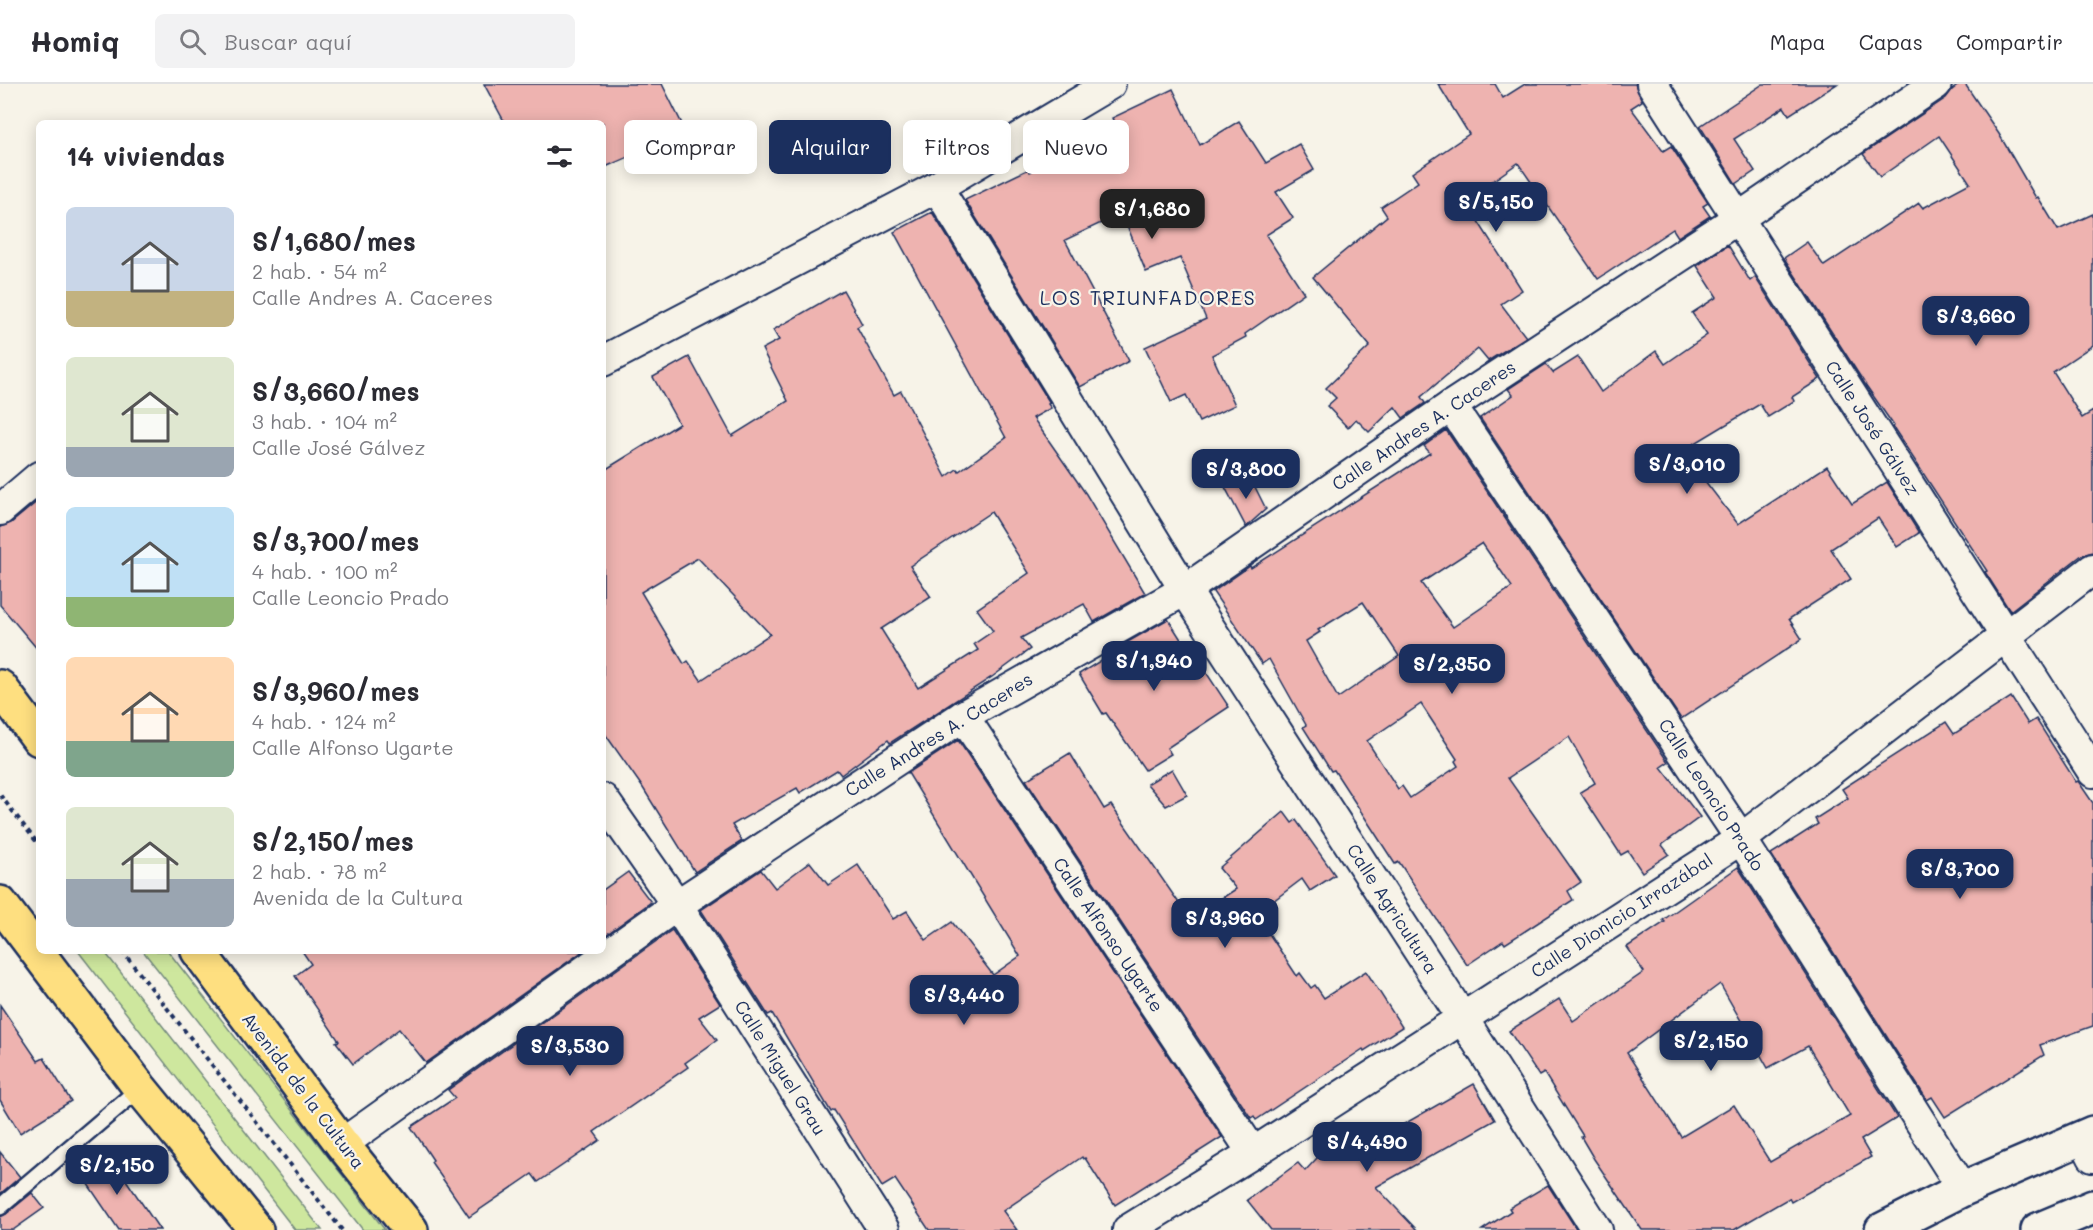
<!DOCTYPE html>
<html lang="es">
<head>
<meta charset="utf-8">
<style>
  :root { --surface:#fff; --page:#f2f2f3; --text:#2b2b33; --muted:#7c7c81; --line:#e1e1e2; --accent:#1b2f5e }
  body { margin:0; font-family:Mali,sans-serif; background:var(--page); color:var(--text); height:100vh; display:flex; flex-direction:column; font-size:22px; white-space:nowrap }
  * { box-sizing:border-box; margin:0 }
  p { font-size:20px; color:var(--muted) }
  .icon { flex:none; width:33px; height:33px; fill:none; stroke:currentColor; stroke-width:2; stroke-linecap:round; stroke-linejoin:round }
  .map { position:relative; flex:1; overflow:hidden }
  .side { position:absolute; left:36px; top:36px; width:570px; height:834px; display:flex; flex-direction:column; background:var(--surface); border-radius:9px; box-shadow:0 3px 15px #0003 }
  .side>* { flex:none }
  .guide { position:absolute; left:624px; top:36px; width:570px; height:54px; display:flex; gap:12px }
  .price { position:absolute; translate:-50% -51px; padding:0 14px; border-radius:12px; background:var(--accent); color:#fff; font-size:20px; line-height:39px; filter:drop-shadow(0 2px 3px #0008) }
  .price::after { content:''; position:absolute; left:50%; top:36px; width:18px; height:14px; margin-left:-9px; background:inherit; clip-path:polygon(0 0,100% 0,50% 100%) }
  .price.on { background:#222; color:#fff }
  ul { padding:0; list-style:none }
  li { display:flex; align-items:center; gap:18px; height:150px; padding:0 30px }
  li span { display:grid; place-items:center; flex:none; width:168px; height:120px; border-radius:9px; color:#555 }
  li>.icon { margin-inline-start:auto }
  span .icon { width:72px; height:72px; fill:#fffc; stroke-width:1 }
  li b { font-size:26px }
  h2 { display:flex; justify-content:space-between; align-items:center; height:72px; padding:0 30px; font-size:26px }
  .tag { padding:0 21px; border-radius:9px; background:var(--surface); box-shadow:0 3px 15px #0003; font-size:21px; line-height:54px }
  .tag.on { background:var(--accent); color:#fff }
  header { display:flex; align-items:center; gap:36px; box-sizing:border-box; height:84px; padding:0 30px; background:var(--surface); border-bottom:2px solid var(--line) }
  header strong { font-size:28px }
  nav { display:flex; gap:33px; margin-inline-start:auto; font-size:21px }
  .search { width:420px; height:54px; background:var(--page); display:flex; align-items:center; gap:15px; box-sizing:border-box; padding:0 21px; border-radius:9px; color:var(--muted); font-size:22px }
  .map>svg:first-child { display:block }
  .green { fill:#cee79e; stroke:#748b7e; stroke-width:1.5 }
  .building { fill:#eeb3b0; stroke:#1b2f5e; stroke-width:1.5; fill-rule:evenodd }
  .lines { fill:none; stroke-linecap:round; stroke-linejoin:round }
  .lane-casing { stroke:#1b2f5e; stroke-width:20 }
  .street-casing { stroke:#1b2f5e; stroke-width:34 }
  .secondary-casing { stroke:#1b2f5e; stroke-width:38 }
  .highway-casing { stroke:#1b2f5e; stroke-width:38 }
  .path { stroke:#1b2f5e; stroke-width:4; stroke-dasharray:4.5 4.5; stroke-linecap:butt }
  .lane { stroke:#f7f3e8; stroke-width:15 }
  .street { stroke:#f7f3e8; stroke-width:30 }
  .secondary { stroke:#f7f3e8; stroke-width:33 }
  .highway { stroke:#fedf80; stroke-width:33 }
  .labels { text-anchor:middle; stroke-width:4.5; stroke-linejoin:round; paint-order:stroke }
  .street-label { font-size:18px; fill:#1b2f5e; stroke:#f7f3e8 }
  .neighbourhood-label { font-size:20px; letter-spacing:1.5px; fill:#1b2f5e; stroke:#f7f3e8 }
</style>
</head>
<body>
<header>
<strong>Homiq</strong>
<div class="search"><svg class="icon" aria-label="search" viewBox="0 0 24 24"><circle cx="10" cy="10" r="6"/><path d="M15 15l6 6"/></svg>Buscar aquí</div>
<nav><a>Mapa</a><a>Capas</a><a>Compartir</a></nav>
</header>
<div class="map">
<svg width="2093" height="1146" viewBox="0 0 2093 1146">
  <rect width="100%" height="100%" fill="#f7f3e8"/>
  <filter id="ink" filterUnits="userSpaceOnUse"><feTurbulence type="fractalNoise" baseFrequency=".0167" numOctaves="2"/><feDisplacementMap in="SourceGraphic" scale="12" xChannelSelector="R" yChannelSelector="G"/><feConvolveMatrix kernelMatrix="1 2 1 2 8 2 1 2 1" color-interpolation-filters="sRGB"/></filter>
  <g filter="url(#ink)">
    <g class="green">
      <path d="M78,867H104L322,1146H295Z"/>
      <path d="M143,867H168L385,1146H363Z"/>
    </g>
    <g class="building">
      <path d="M484,0H662L686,48L603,84V39H505Z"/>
      <path d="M1438,0H1495L1503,14L1525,0H1635L1642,17L1631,24L1663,67L1671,62L1708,119L1703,122L1710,132L1678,153L1673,145L1598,195L1518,79L1467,115L1469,119L1467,120L1522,206L1501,220L1526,253L1488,277L1478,265L1421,313L1425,319L1403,334L1395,323L1369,348L1356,335L1348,344L1327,322L1336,314L1326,304L1370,262L1313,193L1387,132L1381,123L1418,98L1412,89L1469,50Z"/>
      <path d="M1763,0H1837L1789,31L1784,23L1734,55L1755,87L1736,100L1700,42Z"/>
      <path d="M1960,0H1965L1999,50L2036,114L2038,113L2058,146L2093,130V261L2053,288L2082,334L2093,327V468L2082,471L2010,527L1985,488L1987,487L1893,343L1894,342L1865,300L1784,174L1807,158L1824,182L1919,119L1923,124L1970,99L1939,52L1880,93L1863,70L1946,14L1952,6Z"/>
      <path d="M1173,5L1200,61L1239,37L1266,79L1299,60L1314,86L1276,108L1293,134L1266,151L1304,209L1245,250L1246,253L1212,271L1235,321L1199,338L1186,311L1171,318L1145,263L1206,235L1180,174L1146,188L1122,129L1065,156L1129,277L1080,303L965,116L1029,85L1030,88L1118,47L1112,34Z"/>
      <path d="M932,128L1050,319L1048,320L1051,324L1033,334L1086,410L1145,509L1094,538L1084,520L1021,554L1030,565L992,593L890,659L888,656L841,691L837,686L800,709L797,704L732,741L742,757L695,788L643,704L603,647V387L679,340L653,293L689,273L732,352L788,317L762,265L779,256L773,246L843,206L862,240L857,243L894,311L901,307L946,393L957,385L959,387L1006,354L894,148ZM991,428L1029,489L977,525L993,547L974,560L978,566L918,604L881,545L931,513L910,482ZM698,474L770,550L701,596L688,577L684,580L641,508Z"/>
      <path d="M1728,161L1750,197L1755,193L1820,295L1792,313L1794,317L1768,333L1760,320L1682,367L1738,440L1827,382L1852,420L1887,398L1919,449L1897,463L1878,434L1831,465L1851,495L1789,535L1802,555L1681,635L1480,334L1513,311L1508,305L1546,280L1553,289L1578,273L1601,308L1656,267L1665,280L1707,251L1692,229L1717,213L1697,182Z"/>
      <path d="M1446,346L1668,678L1661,683L1700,733L1662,761L1669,770L1642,788L1628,767L1621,771L1580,708L1595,699L1569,653L1508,694L1581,798L1568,807L1573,816L1505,860L1503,857L1467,881L1399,778L1395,780L1334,686L1331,687L1303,643L1306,641L1269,575L1262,580L1213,508L1250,482L1251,484L1430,369L1424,362ZM1482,459L1512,503L1453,543L1421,499ZM1363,518L1399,572L1338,614L1306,557L1320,548L1318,546ZM1421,620L1457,675L1455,677L1458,682L1410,714L1402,702L1398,705L1367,657Z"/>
      <path d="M1249,391L1266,425L1246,443L1225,403Z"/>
      <path d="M39,416V567L0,521V443L11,439Z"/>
      <path d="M1168,535L1197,581L1200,579L1229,623L1167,664L1171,670L1145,686L1106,629L1103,630L1079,590L1113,569L1112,567Z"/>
      <path d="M2011,613L2028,640L2036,635L2076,698L2078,697L2093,719V942L2040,961L2044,971L1945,1033L1932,1013L1927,1016L1771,770L1818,740L1815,735L1848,714L1842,705L1946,638L1954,650Z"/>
      <path d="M958,656L1222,1053L1115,1121L1085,1074L1083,1075L1082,1073L1003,1127L1017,1146H929L895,1095L882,1103L834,1026L831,1028L772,929L768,931L701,826L761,786L775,804L810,778L828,801L858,781L893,835L907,827L926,856L952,838L993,891L1020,872L908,689Z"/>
      <path d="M1070,669L1104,725L1111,721L1190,835L1236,805L1219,784L1284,728L1292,739L1296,736L1335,791L1310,807L1302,795L1256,830L1297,892L1300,889L1311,904L1315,901L1324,914L1366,887L1402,943L1364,967L1363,965L1256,1036L1254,1032L1251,1034L1026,696Z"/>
      <path d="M1172,685L1187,711L1166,722L1147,700Z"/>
      <path d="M1738,783L1897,1034L1861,1056L1871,1073L1791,1118L1789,1114L1734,1146H1642L1594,1075L1581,1053L1583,1052L1544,989L1539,992L1509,947L1559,915L1573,937L1644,888L1627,863L1665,838L1663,836ZM1720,900L1768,984L1808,962L1850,1032L1770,1078L1734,1021L1681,1053L1627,969Z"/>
      <path d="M628,788L651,818L603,853V806Z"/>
      <path d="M672,846L720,920L699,933L717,956L685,979L688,983L594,1048L600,1056L538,1098L532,1090L469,1133L431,1078L433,1076L411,1043L455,1014L448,1006Z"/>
      <path d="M302,867H583L426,979L399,945L353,980L336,958L339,957L295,892L311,880Z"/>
      <path d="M0,921L38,977L44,974L71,1017L20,1049L0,1016Z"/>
      <path d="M1474,1000L1495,1036L1376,1103L1417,1146H1271L1247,1116L1298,1079L1305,1087L1329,1061L1343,1075Z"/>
      <path d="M0,1068L20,1093L0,1110Z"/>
      <path d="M106,1070L120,1092L122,1090L160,1146H119L79,1087Z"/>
      <path d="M1548,1101L1577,1146H1482L1511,1127L1509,1124Z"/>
      <path d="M32,1109L44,1124L13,1146H0V1133L6,1130Z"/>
    </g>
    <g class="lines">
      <g class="lane-casing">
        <path id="lane" d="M0,1123L140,1004"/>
      </g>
      <g class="street-casing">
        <g id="street">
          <path d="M1652,0L2093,688"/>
          <path d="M937,103L1185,506L1463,935L1597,1146"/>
          <path d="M603,277L937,103L1110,0"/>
          <path d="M1451,322L1741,755L1963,1105"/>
          <path d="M0,426L39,393"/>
          <path d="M963,632L1253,1069"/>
          <path d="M603,715L677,821L884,1146"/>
          <path d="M2083,1053L2093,1073"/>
          <path d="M342,1060L677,821L963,632L1185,506L1451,322L1737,135L1936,0"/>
          <path d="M1128,1146L1253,1069L1741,755L2093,485"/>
        </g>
      </g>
      <g class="secondary-casing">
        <g id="secondary">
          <path d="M1882,1146L1963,1105L2093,1049"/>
          <path d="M2038,1146L2093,1123"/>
        </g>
      </g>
      <g class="highway-casing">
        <g id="highway">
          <path d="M0,603L39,655"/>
          <path d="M0,819L140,1004L256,1146"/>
          <path d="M198,867L342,1060L411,1146"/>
        </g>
      </g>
      <g class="path">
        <path d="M0,711L39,761"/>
        <path d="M122,867L342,1146"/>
      </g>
      <use href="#lane" class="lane"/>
      <use href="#street" class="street"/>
      <use href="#secondary" class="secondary"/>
      <use href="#highway" class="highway"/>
    </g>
  </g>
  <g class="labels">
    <g class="street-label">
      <text transform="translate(1424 342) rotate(-34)" y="6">Calle Andres A. Caceres</text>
      <text transform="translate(1872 344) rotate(57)" y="6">Calle José Gálvez</text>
      <text transform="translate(939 651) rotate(-32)" y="6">Calle Andres A. Caceres</text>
      <text transform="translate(1711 711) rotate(57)" y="6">Calle Leoncio Prado</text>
      <text transform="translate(1392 825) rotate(57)" y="6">Calle Agricultura</text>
      <text transform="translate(1622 832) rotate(-33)" y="6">Calle Dionicio Irrazábal</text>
      <text transform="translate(1108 851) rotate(56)" y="6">Calle Alfonso Ugarte</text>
      <text transform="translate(780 984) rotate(58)" y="6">Calle Miguel Grau</text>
      <text transform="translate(303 1007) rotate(53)" y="6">Avenida de la Cultura</text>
    </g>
    <g class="neighbourhood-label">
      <text x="1148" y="221">LOS TRIUNFADORES</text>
    </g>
  </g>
</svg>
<b class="price" style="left:1496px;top:149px">S/5,150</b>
<b class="price on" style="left:1152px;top:156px">S/1,680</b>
<b class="price" style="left:1976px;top:263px">S/3,660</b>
<b class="price" style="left:1687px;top:411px">S/3,010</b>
<b class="price" style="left:1246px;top:416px">S/3,800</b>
<b class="price" style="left:1154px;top:608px">S/1,940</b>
<b class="price" style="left:1452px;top:611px">S/2,350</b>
<b class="price" style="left:1960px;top:816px">S/3,700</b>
<b class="price" style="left:1225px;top:865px">S/3,960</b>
<b class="price" style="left:964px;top:942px">S/3,440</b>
<b class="price" style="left:1711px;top:988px">S/2,150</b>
<b class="price" style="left:570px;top:993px">S/3,530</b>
<b class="price" style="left:1367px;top:1089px">S/4,490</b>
<b class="price" style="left:117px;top:1112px">S/2,150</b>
<div class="guide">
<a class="tag">Comprar</a>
<a class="tag on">Alquilar</a>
<a class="tag">Filtros</a>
<a class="tag">Nuevo</a>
</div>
<section class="side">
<h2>14 viviendas<svg class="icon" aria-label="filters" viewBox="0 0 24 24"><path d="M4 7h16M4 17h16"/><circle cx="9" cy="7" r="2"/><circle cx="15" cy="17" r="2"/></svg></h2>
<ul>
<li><span style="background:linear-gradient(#c9d6e8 70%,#c2b280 0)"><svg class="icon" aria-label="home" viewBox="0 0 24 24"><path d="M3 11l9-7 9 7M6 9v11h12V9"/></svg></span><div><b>S/1,680/mes</b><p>2 hab. · 54 m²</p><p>Calle Andres A. Caceres</p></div></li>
<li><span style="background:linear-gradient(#dfe7d0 75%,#9aa5b1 0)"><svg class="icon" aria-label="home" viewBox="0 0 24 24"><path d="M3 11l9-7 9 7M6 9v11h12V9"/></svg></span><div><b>S/3,660/mes</b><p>3 hab. · 104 m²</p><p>Calle José Gálvez</p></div></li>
<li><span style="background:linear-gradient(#bfe0f5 75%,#8fb573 0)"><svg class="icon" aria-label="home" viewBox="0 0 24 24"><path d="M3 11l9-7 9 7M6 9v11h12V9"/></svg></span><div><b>S/3,700/mes</b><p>4 hab. · 100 m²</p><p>Calle Leoncio Prado</p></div></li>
<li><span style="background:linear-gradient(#ffd9b3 70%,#7fa58c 0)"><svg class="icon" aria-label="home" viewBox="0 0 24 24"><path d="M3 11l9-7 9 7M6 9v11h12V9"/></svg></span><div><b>S/3,960/mes</b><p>4 hab. · 124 m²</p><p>Calle Alfonso Ugarte</p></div></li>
<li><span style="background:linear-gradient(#dfe7d0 60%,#9aa5b1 0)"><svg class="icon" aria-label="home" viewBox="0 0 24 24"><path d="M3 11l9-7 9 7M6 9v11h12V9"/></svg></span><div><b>S/2,150/mes</b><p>2 hab. · 78 m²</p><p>Avenida de la Cultura</p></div></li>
</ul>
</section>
</div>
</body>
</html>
